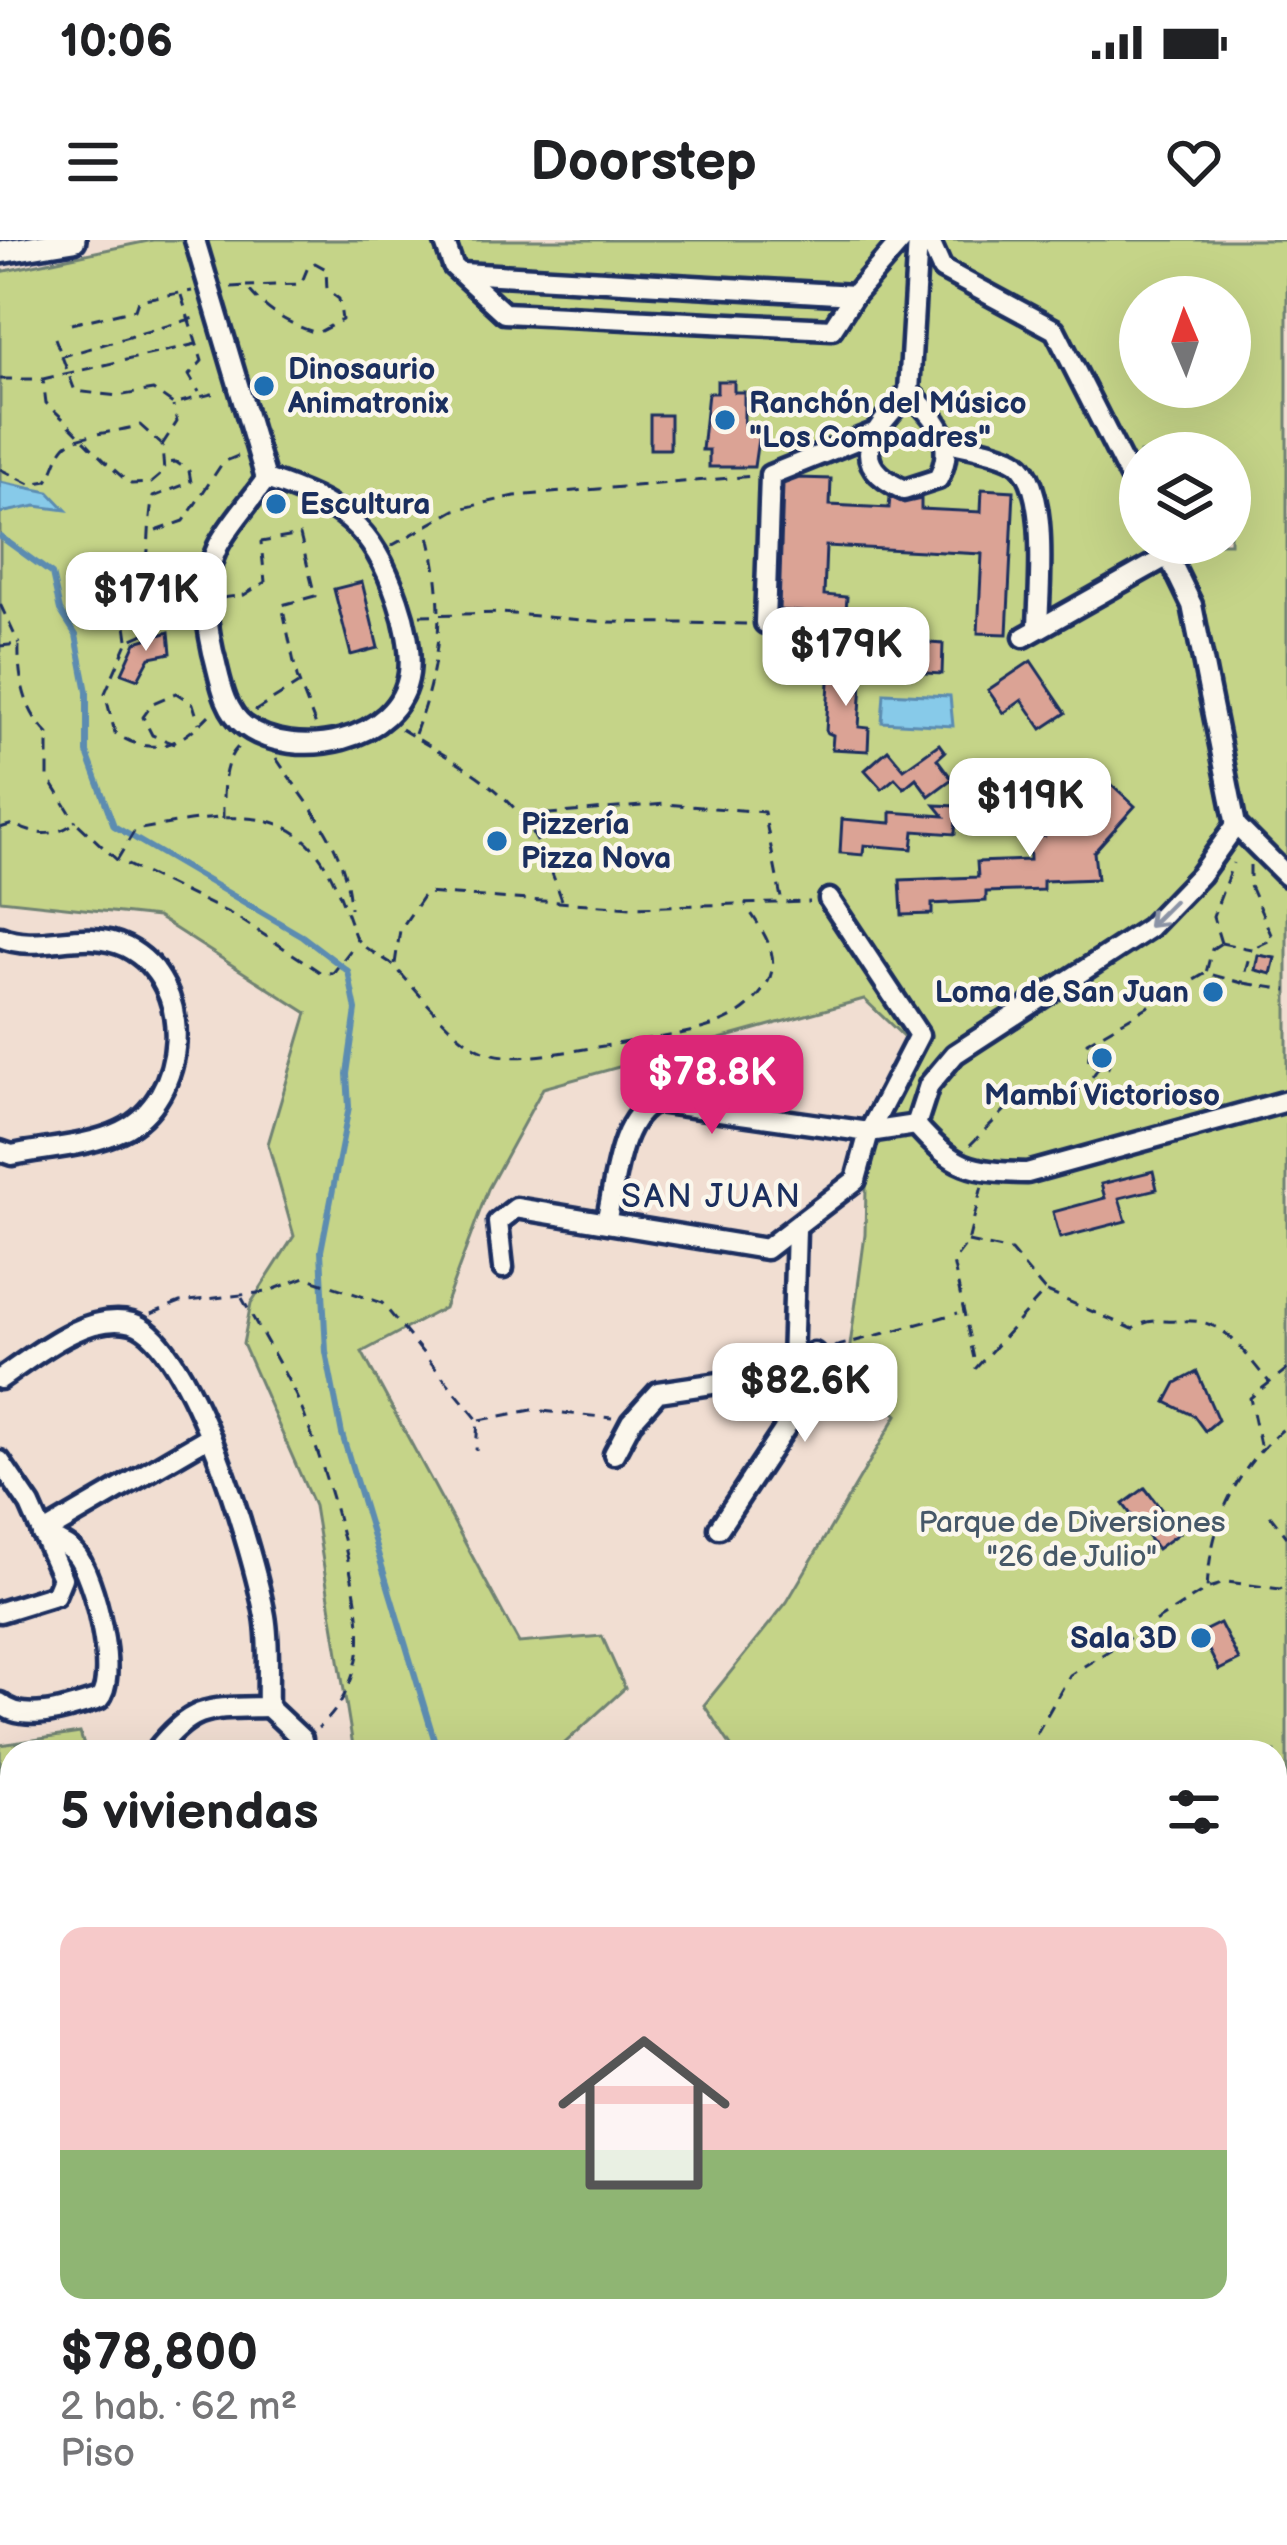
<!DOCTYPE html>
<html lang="es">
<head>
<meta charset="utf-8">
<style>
  :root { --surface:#fff; --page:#f6f6f6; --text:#202124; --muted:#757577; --accent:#db2777 }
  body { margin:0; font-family:"Balsamiq Sans",sans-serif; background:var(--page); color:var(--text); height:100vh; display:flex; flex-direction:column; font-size:45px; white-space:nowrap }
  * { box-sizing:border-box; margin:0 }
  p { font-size:39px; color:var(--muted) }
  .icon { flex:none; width:66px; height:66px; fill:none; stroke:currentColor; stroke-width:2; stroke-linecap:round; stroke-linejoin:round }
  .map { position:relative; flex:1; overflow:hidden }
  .details { position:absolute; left:0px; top:1500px; width:1287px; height:807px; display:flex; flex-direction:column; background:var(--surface); border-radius:36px 36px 0 0; box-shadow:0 12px 48px #0002 }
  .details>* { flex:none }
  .needle { width:78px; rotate:358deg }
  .tools { position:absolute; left:1119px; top:36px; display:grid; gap:24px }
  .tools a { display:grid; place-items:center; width:132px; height:132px; border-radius:50%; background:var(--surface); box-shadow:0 12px 48px #0002; font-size:60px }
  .price { position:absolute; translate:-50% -102px; padding:0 27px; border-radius:24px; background:#fff; color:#222; font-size:39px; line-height:78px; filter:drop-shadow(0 3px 6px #0008) }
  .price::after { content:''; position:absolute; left:50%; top:72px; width:36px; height:27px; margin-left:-18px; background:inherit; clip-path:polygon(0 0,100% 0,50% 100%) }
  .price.selected { background:var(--accent); color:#fff }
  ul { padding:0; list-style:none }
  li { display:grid; align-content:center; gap:24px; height:636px; padding:0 60px }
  li span { display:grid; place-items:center; height:372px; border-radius:24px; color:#555 }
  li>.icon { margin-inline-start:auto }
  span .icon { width:216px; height:216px; fill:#fffc; stroke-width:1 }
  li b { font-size:51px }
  h2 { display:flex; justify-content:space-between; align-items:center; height:144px; padding:0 60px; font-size:51px }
  .status { display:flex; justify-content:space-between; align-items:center; height:84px; padding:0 60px; background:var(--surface); direction:ltr }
  .status svg { height:33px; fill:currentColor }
  header { display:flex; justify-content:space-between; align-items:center; height:156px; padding:0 60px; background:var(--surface); font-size:54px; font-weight:700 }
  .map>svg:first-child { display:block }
  .built { fill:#eaccc0 }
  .green { fill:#c5d488; stroke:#708273; stroke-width:3; fill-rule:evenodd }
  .water { fill:#87cae9; stroke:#5c8cb1; stroke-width:3 }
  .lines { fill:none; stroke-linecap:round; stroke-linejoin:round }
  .stream { stroke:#5c8cb1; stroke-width:6 }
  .building { fill:#dba395; stroke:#1b2f5e; stroke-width:3 }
  .minor-casing { stroke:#1b2f5e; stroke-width:27 }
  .major-casing { stroke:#1b2f5e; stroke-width:30 }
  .path { stroke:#1b2f5e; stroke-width:3; stroke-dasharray:12 9; stroke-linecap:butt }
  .minor { stroke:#fbf7ec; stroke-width:18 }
  .major { stroke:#fbf7ec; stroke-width:21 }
  .oneway { stroke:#8b93a5 }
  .poi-dot { fill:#1f6fb2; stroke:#fbf7ec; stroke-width:4.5 }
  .labels { text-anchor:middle; stroke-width:9; stroke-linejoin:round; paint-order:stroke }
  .poi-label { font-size:30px; font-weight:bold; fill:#1b2f5e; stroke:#fbf7ec; text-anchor:start }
  .park-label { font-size:30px; fill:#465868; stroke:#fbf7ec }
  .neighbourhood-label { font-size:33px; letter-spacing:3px; fill:#1b2f5e; stroke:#fbf7ec }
</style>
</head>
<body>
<div class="status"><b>10:06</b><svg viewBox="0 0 49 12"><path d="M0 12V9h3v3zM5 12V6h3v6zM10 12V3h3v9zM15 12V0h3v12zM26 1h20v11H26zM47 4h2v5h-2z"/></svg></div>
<header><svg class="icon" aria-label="menu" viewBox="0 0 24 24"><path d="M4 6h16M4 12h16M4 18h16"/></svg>Doorstep<svg class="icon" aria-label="heart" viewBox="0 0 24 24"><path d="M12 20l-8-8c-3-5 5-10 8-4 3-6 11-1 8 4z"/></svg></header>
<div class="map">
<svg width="1287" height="2305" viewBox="0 0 1287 2305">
  <rect width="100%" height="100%" fill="#f1ded2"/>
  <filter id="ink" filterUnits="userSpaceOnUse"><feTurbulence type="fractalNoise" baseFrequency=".00833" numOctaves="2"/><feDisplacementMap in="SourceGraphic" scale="24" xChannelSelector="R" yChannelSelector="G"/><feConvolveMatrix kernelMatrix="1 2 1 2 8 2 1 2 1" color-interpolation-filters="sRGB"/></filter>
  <g filter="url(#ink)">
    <g class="built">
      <path d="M0,1763H12V2221L0,2222Z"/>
      <path d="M1287,2145V2245L1275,2219V2153Z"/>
    </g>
    <g class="green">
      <path d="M153,0H1287V1592L1275,1611V1512H735L704,1465L787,1362L897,1175L847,1128L865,995L867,901H879L883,890L858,887L906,799L864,759L543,848L488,949L444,1068L362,1112L519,1403L602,1396L625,1448L555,1512H354L314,1266L243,1104L251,1063L294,996L268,904L307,773L157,677L0,660V32ZM1140,57H1230V147H1140ZM1140,213H1230V303H1140Z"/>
      <path d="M80,1493L86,1512H12V1763H0V1505Z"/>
      <path d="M588,2295H1258L1263,2305H578Z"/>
    </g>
    <g class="water">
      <path d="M0,242L49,252L66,270L36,266L0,273Z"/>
      <path d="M884,453L950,456L953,486L882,482Z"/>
    </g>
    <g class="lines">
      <g class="stream">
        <path d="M1,297L52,334L60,370L76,395L87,452V513L114,586L302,696L348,731L356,770L347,834L349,867L321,1011L326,1112L342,1194L438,1512"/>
        <path d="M781,2305L787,2295"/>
      </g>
    </g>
    <g class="building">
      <path d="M717,141H734V152H744V185H760L754,227H709V210H702L708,153H717Z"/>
      <rect x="650" y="175" width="20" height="34"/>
      <path d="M799,238L831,239L830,265L889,268L890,257L904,263L921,259V269L981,272L982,249L1014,251L1007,394L978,393L982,314L826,306L824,355L847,357L845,384H833L822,374L779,370L783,244Z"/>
      <path d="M362,342L378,408L351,415L334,349Z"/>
      <path d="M169,392L171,413L150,417L138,439L122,433L136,402Z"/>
      <path d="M875,399L943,404L942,434L874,430Z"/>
      <path d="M1031,421L1066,473L1042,489L1022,460L1004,473L988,450Z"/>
      <path d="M830,425L863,427L859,487L869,488L868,511L832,509L833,495L826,492Z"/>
      <path d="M939,504L945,512L937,519L952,539L929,556L916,538L904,548L895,538L882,549L865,530L888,510L904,529Z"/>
      <path d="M1021,523L1044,525L1042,550L1019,549Z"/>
      <path d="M1108,541L1135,566L1094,612L1097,639L1043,641V650L986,652V661L932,664V674L902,675L900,640L978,637L977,622L1030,620L1029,597L1045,596L1047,585L1069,584Z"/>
      <path d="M987,550L1009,551L1006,583L984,582Z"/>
      <path d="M935,565L957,566L955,594L914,591L912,609L864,605L863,615L840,613L842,579L891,583V572L944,576Z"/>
      <path d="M1258,715L1275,718L1271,734L1255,730Z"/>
      <path d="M1153,931L1157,949L1119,958L1126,981L1060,998L1053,972L1105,958L1101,944Z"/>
      <path d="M1197,1132L1218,1180L1205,1191L1194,1176L1166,1162L1176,1143Z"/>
      <path d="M1145,1248L1179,1293L1157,1309L1123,1264Z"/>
      <path d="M1220,1383L1239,1420L1219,1430L1200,1393Z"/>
    </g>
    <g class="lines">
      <g class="minor-casing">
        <g id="minor">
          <path d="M195,0L266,239"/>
          <path d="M444,0L453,26L504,73L832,89L854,55"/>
          <path d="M929,0L942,29L1055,90L1140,257"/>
          <path d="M462,33L854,55L902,0"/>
          <path d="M909,152C936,178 958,201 938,239L904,250C841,221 876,189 909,152Z"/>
          <path d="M909,152L918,0"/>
          <path d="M948,202C968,207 992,210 1011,219C1051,236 1039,348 1038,387"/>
          <path d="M266,239C341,264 372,285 398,361C405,381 412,411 409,433C400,503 294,522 245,486C223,469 220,437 213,412C205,376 201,341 218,306C230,283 251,261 266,239Z"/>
          <path d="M1162,303L1192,365L1236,585L1287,636"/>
          <path d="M820,387L765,383L770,235L871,194"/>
          <path d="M1024,397L1168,316"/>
          <path d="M0,697C40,714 84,686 126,707C197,743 189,858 121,891C90,906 46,908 12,915L0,911"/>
          <path d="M916,885L929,845L955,814L1149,688L1200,635L1236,585"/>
          <path d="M916,885C954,928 970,932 1027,933L1287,861"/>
          <path d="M606,982C615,946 618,877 656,862L869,892L916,885"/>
          <path d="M503,1028L498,982L516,968L766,1009L856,940L869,892L919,795L829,659"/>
          <path d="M792,1125L796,989"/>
          <path d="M821,1134L854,1161"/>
          <path d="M0,1139C34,1116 87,1071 132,1083C192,1100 254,1316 265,1376C270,1405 267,1438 268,1467L302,1499"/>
          <path d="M614,1214L631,1182L658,1152L766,1136L814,1113L821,1134L719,1288"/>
          <path d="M0,1221L30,1265L62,1338L55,1355L0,1372"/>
          <path d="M42,1294L210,1196"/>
          <path d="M0,1463C23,1485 71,1468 99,1459C119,1438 94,1334 75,1313C67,1304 52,1299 42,1294"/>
          <path d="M155,1512C194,1464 208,1468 268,1467"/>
          <path d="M0,1848L12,1847"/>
          <path d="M0,2290L15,2305"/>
          <path d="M525,2295L543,2305"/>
          <path d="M1272,2295L1277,2305"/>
        </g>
      </g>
      <g class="major-casing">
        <path id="major" d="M0,12L74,0"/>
      </g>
      <g class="path">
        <path d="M231,47L246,46C265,71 288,84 317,93L342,80L339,59L327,50L326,29L315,23L308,27L301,44L246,46"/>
        <path d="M181,55L202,121L189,135L199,152"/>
        <path d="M71,84L135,69L138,60L192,51"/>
        <path d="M55,98L75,151L118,156L153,150L173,164L219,152"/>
        <path d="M60,117L201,76"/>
        <path d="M0,139H43L205,102"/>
        <path d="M162,205L177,182L173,166"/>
        <path d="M0,229L30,244L47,241C55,230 57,215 65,206C74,194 122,192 140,185L162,205L164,232L151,243L131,244C100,220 76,189 46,163L43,139"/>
        <path d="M156,291L184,281L223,222L238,216"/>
        <path d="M391,306L455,270L515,256L754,236"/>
        <path d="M141,352L155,375"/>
        <path d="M222,358L244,355L265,342L261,302L300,295L315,356L282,365L297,437L316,486"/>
        <path d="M0,364L19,404"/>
        <path d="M190,366L157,377L160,387L128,401L105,453L115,493C153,519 182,504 211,473"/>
        <path d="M420,375L501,373L605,382L746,384"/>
        <path d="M128,399L124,371C157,329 144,302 153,257L191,242L189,231L176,222L165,223"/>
        <path d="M0,406L19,404C18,437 24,471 48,494V537L76,582"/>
        <path d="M255,471L298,444"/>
        <path d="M401,489C495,546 526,555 563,663"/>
        <path d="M415,494C441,422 447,363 427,288"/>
        <path d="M175,504L152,495L143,477L153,463L176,453L193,464L199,483"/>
        <path d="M276,518C309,567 347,607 350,668"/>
        <path d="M525,576L665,564L764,572L782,663"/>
        <path d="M223,579C223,555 221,520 241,504"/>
        <path d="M0,588L13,584C36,596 53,598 76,582L117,620L237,677L320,732L333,733L356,703"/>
        <path d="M117,620L135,590C177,583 240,569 281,585C326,603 340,656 355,696C362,711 386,716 397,729C486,832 482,825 616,804C655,797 716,794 747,767C788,731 774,706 746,666"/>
        <path d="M1250,625V646L1273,699L1251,709"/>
        <path d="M1221,703L1251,709L1242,743L1206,733L1212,709Z"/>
        <path d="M1221,703L1213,677L1233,623"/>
        <path d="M395,724L400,690L425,653L632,667L810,662"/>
        <path d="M1244,743L1287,750"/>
        <path d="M1090,808L1088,824L1098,827"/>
        <path d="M970,905L1014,861L1085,847L1099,827L1108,828L1112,811L1087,802L1206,733"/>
        <path d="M968,1002L1011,1011L1045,1051L976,1128L953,1022L968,1002L982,946"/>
        <path d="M1047,1052L1133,1089C1151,1077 1158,1082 1179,1081C1226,1077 1239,1108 1269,1142"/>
        <path d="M242,1058C260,1091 280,1123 296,1156C319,1204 365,1358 359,1408C355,1438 341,1470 318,1488"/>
        <path d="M151,1074L180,1062L267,1052L305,1037L382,1063L478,1180L476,1211"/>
        <path d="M834,1107L958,1073"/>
        <path d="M480,1180L532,1170L612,1178"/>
        <path d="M1260,1205L1250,1158L1287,1129"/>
        <path d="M1270,1275L1287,1297"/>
        <path d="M1209,1348L1228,1342L1280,1349L1287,1345"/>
        <path d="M1026,1512L1070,1435L1207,1349C1211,1282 1235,1228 1287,1186"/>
        <path d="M190,2305L199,2295"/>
      </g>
      <use href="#minor" class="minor"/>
      <use href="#major" class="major"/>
    </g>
    <defs><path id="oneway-shaft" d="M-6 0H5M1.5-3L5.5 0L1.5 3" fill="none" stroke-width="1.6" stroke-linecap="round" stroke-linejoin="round" transform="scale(3)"/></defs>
    <use class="oneway" href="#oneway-shaft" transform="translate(1161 674) rotate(135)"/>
  </g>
  <g class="poi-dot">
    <circle cx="264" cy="146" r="12"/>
    <circle cx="725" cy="180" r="12"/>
    <circle cx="276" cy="264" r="12"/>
    <circle cx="497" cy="601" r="12"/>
    <circle cx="1213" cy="752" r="12"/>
    <circle cx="1102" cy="818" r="12"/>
    <circle cx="1201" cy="1398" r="12"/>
  </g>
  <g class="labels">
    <g class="poi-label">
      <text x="288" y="139">Dinosaurio<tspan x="288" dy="34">Animatronix</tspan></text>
      <text x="749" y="173">Ranchón del Músico<tspan x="749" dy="34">"Los Compadres"</tspan></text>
      <text x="300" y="274">Escultura</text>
      <text x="521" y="594">Pizzería<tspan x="521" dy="34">Pizza Nova</tspan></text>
      <text x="1189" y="762" text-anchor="end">Loma de San Juan</text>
      <text x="1102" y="865" text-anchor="middle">Mambí Victorioso</text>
      <text x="1177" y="1408" text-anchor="end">Sala 3D</text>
    </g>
    <g class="park-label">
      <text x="1072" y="1292">Parque de Diversiones<tspan x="1072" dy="34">"26 de Julio"</tspan></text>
    </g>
    <g class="neighbourhood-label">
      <text x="712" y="967">SAN JUAN</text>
    </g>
  </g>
</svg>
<div class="tools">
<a><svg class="needle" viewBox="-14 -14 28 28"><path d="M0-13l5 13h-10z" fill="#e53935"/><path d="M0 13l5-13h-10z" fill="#757577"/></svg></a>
<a><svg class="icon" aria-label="layers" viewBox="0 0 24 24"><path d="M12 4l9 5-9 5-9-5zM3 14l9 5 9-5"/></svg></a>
</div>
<b class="price" style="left:146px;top:414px">$171K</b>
<b class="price" style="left:846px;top:469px">$179K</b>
<b class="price" style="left:1030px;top:620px">$119K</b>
<b class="price selected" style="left:712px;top:897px">$78.8K</b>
<b class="price" style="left:805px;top:1205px">$82.6K</b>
<section class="details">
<h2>5 viviendas<svg class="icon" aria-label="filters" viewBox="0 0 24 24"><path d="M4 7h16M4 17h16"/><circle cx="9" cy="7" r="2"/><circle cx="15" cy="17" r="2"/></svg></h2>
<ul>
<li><span style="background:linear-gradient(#f6c9c9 60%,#8fb573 0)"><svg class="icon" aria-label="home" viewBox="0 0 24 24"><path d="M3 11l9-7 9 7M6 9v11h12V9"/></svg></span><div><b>$78,800</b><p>2 hab. · 62 m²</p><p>Piso</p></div></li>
</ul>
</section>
</div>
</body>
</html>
